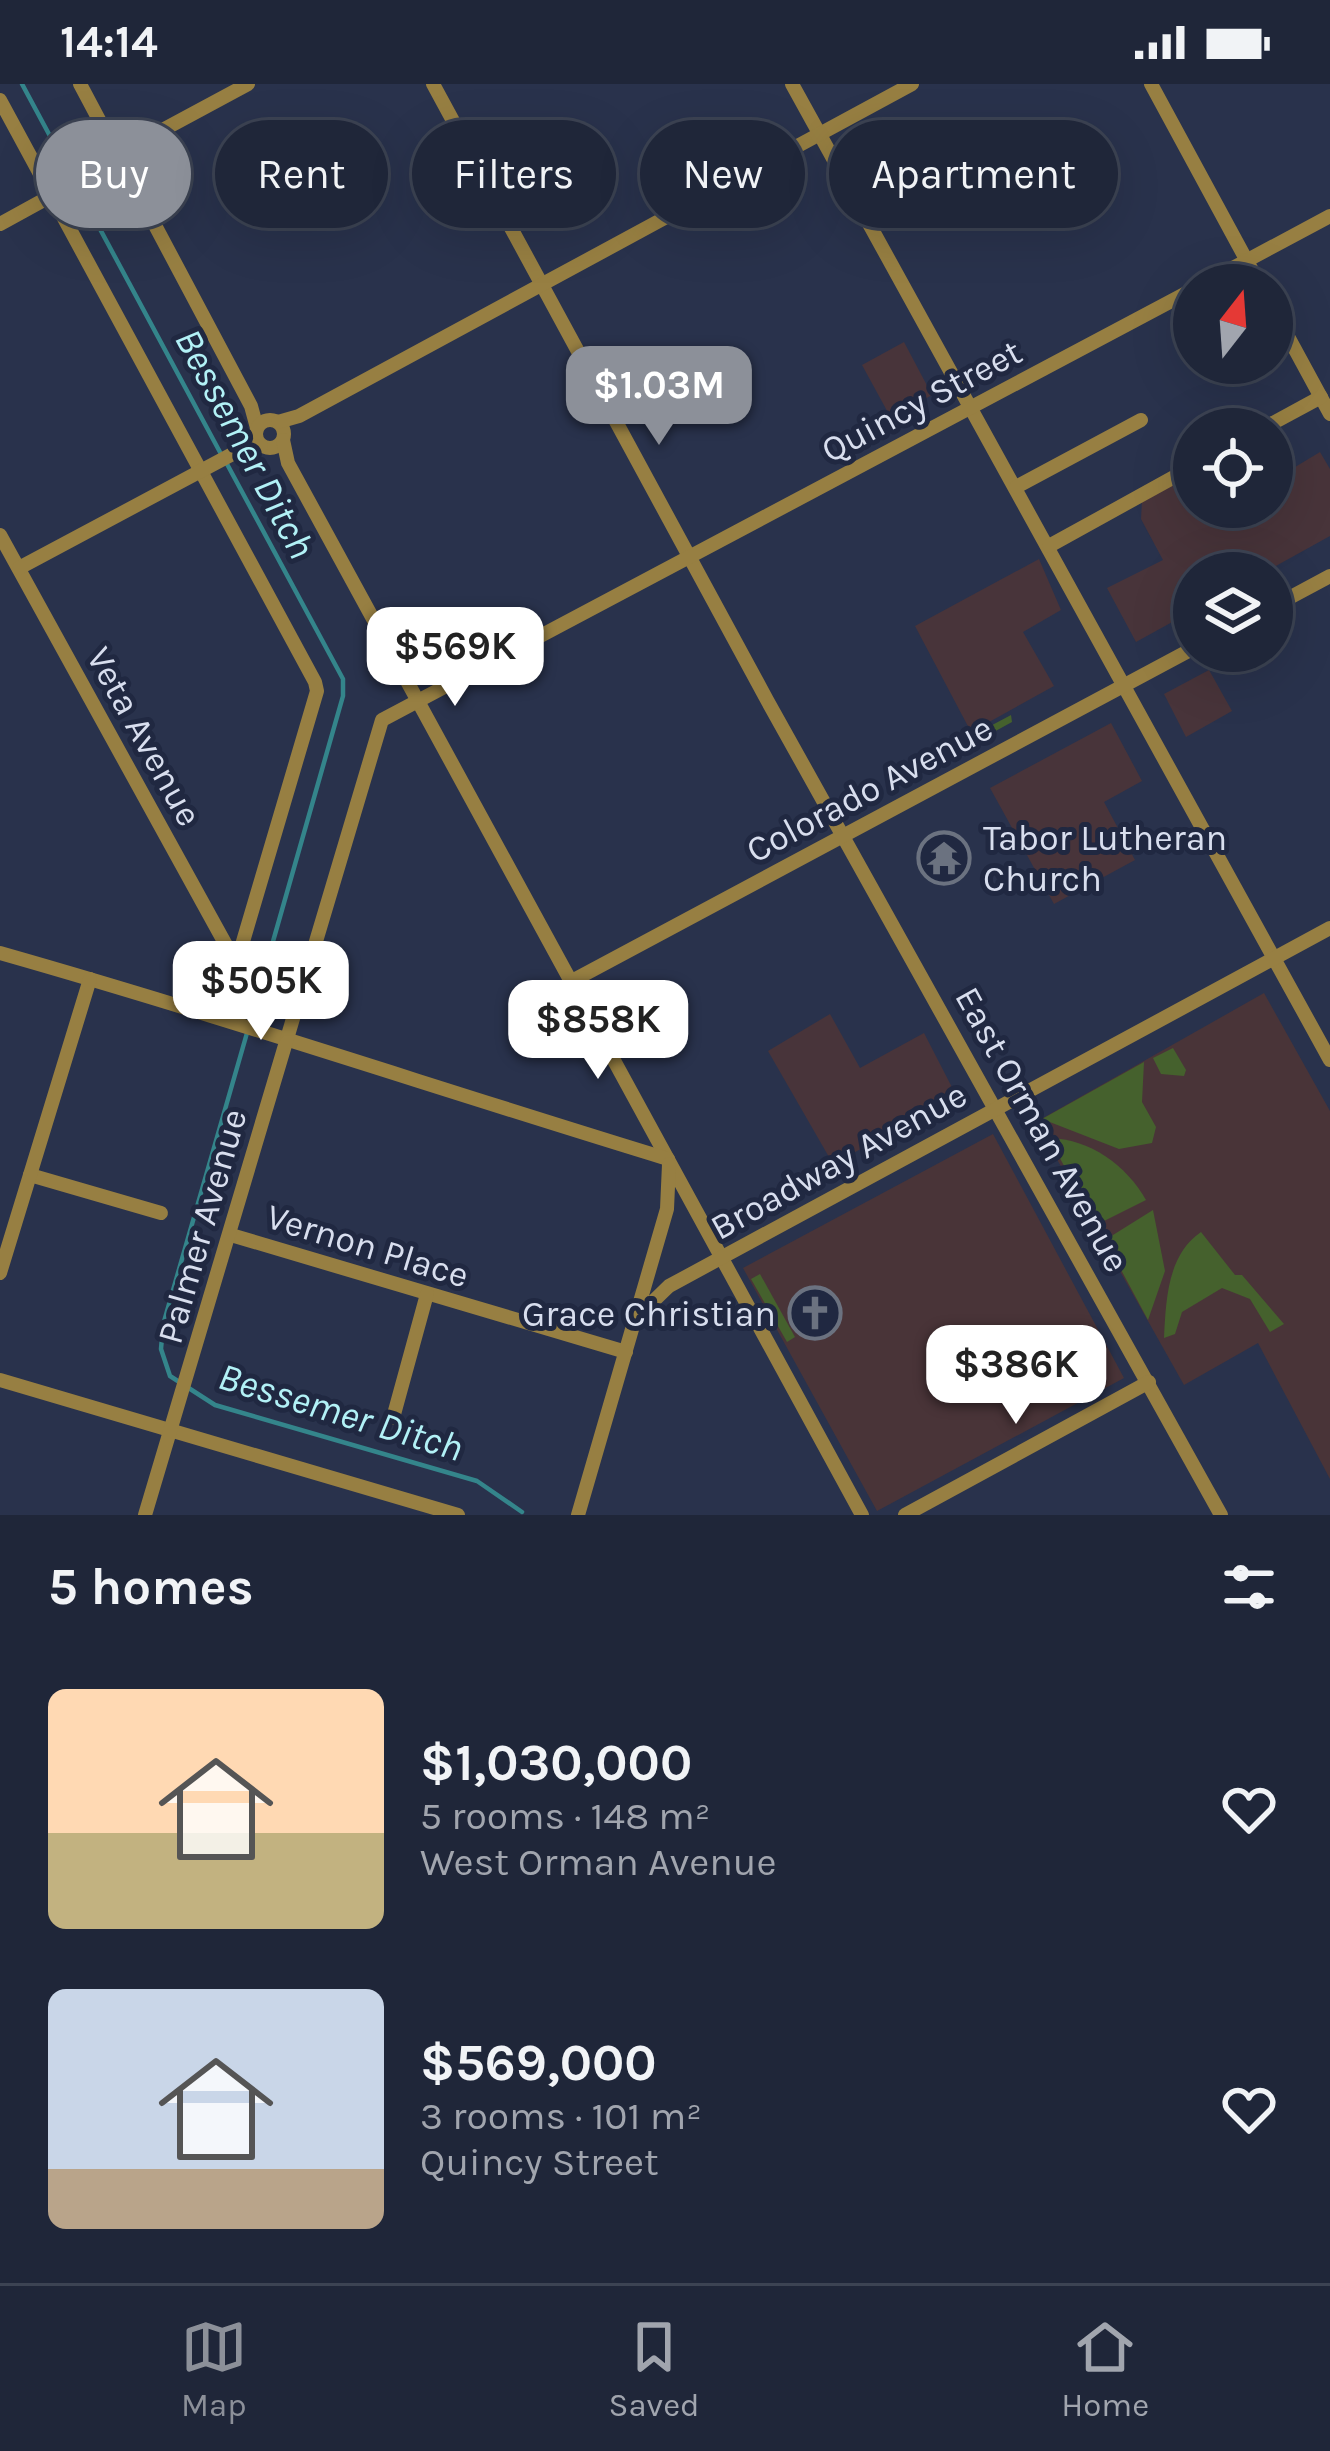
<!DOCTYPE html>
<html lang="en">
<head>
<meta charset="utf-8">
<style>
  :root { --surface:#1f2639; --page:#272e41; --text:#f1f3f6; --muted:#a1a5ae; --line:#3c4353; --accent:#8c9099 }
  body { margin:0; font-family:Karla,sans-serif; background:var(--page); color:var(--text); height:100vh; display:flex; flex-direction:column; font-size:45px; white-space:nowrap }
  * { box-sizing:border-box; margin:0 }
  p { font-size:39px; color:var(--muted) }
  .icon { flex:none; width:66px; height:66px; fill:none; stroke:currentColor; stroke-width:2; stroke-linecap:round; stroke-linejoin:round }
  .map { position:relative; height:1431px; overflow:hidden }
  .drawer { display:flex; flex-direction:column; background:var(--surface); flex:1 }
  .drawer>* { flex:none }
  .top-card { position:absolute; left:36px; top:36px; width:1260px; height:108px; display:flex; gap:24px }
  .needle { width:78px; rotate:17deg }
  .tools { position:absolute; left:1173px; top:180px; display:grid; gap:24px }
  .tools a { display:grid; place-items:center; width:120px; height:120px; border-radius:50%; background:var(--surface); box-shadow:0 12px 48px #0002,0 0 0 3px var(--line); font-size:60px }
  .price { position:absolute; translate:-50% -102px; padding:0 27px; border-radius:24px; background:#fff; color:#222; font-size:39px; line-height:78px; filter:drop-shadow(0 3px 6px #0008) }
  .price::after { content:''; position:absolute; left:50%; top:72px; width:36px; height:27px; margin-left:-18px; background:inherit; clip-path:polygon(0 0,100% 0,50% 100%) }
  .price.on { background:var(--accent); color:#fff }
  ul { padding:0; list-style:none }
  li { display:flex; align-items:center; gap:36px; height:300px; padding:0 48px }
  li span { display:grid; place-items:center; flex:none; width:336px; height:240px; border-radius:18px; color:#555 }
  li>.icon { margin-inline-start:auto }
  span .icon { width:144px; height:144px; fill:#fffc; stroke-width:1 }
  li b { font-size:51px }
  h2 { display:flex; justify-content:space-between; align-items:center; height:144px; padding:0 48px; font-size:51px }
  .tag { padding:0 42px; border-radius:54px; background:var(--surface); box-shadow:0 12px 48px #0002,0 0 0 3px var(--line); font-size:42px; line-height:108px }
  .tag.on { background:var(--accent); color:#fff }
  .status { display:flex; justify-content:space-between; align-items:center; height:84px; padding:0 60px; background:var(--surface); direction:ltr }
  .status svg { height:33px; fill:currentColor }
  .menu { display:flex; justify-content:space-around; align-items:center; height:168px; border-top:3px solid var(--line); background:var(--surface); font-size:33px; color:var(--muted) }
  .menu a { display:grid; justify-items:center; gap:6px }
  .menu .on { color:var(--accent) }
  .map>svg:first-child { display:block }
  .commercial { fill:#48343a }
  .education { fill:#493438 }
  .green { fill:#45612d }
  .lines { fill:none; stroke-linecap:round; stroke-linejoin:round }
  .stream { stroke:#34858b; stroke-width:4.5 }
  .minor { stroke:#977f42; stroke-width:14 }
  .labels { text-anchor:middle; stroke-width:10; stroke-linejoin:round; paint-order:stroke }
  .street-label { font-size:36px; fill:#d8deee; stroke:#202841 }
  .poi-label { font-size:36px; fill:#d8deee; stroke:#202841; text-anchor:start }
  .water-label { font-size:39px; font-style:italic; fill:#b2f1f6; stroke:#202841 }
</style>
</head>
<body>
<div class="status"><b>14:14</b><svg viewBox="0 0 49 12"><path d="M0 12V9h3v3zM5 12V6h3v6zM10 12V3h3v9zM15 12V0h3v12zM26 1h20v11H26zM47 4h2v5h-2z"/></svg></div>
<div class="map">
<svg width="1330" height="1431" viewBox="0 0 1330 1431">
  <rect width="100%" height="100%" fill="#29324c"/>
  <g class="commercial">
    <path d="M904,258L932,311L891,334L862,281Z"/>
    <path d="M1320,368L1330,385V452L1263,489H1194V526L1136,558L1107,504L1163,476L1141,435L1142,416L1194,389V423H1272V397Z"/>
    <path d="M1039,475L1061,526L1023,548L1054,602L971,648L915,542Z"/>
    <path d="M1209,586L1232,627L1186,653L1164,610Z"/>
    <path d="M1111,639L1142,697L1104,718L1135,776L1054,820L990,704Z"/>
    <path d="M830,930L860,984L924,949L957,1013L833,1080L768,967Z"/>
  </g>
  <g class="education">
    <path d="M1264,909L1330,1027V1395L1258,1259L1184,1301L1036,1038Z"/>
    <path d="M993,1050L1124,1294L877,1427L743,1184Z"/>
  </g>
  <g class="green">
    <path d="M1011,631L1012,638L908,695L904,688Z"/>
    <path d="M1173,964L1186,986L1184,992L1161,990L1153,974Z"/>
    <path d="M1144,978L1142,1018L1156,1043L1152,1059L1119,1065L1042,1035Z"/>
    <path d="M1049,1054C1090,1055 1126,1081 1146,1116L1096,1141Z"/>
    <path d="M1153,1126L1165,1187L1148,1236L1105,1156Z"/>
    <path d="M1201,1148L1235,1191H1242L1284,1240L1270,1248L1250,1215L1222,1204L1182,1228L1175,1250L1164,1254C1166,1217 1167,1171 1201,1148Z"/>
    <path d="M760,1190L795,1253L787,1258L751,1195Z"/>
  </g>
  <g class="lines">
    <g class="stream">
      <path d="M22,0L221,370"/>
      <path d="M227,380L343,595V612L250,938"/>
      <path d="M247,949L163,1241L161,1265L170,1292L215,1321L477,1397L522,1428"/>
    </g>
    <g class="minor">
      <path d="M80,0L251,322L257,344"/>
      <path d="M433,0L767,616L1221,1431"/>
      <path d="M792,0L1330,976"/>
      <path d="M1151,0L1260,201"/>
      <path d="M0,16L315,598L317,607L221,932"/>
      <path d="M118,70L248,0"/>
      <path d="M0,140L51,112"/>
      <path d="M1201,201L1330,132"/>
      <path d="M1272,223L1330,330"/>
      <circle cx="270" cy="350" r="14"/>
      <path d="M278,338L299,332L912,0"/>
      <path d="M1262,345L1321,313"/>
      <path d="M283,356L288,379L862,1431"/>
      <path d="M1016,403L1141,336"/>
      <path d="M0,451L237,881"/>
      <path d="M1049,462L1194,382"/>
      <path d="M19,484L240,366L261,362"/>
      <path d="M1272,523L1330,492"/>
      <path d="M0,869C225,933 445,1007 668,1075"/>
      <path d="M572,897L1194,564"/>
      <path d="M30,1091L161,1129"/>
      <path d="M231,1151L626,1268"/>
      <path d="M0,1189L90,895"/>
      <path d="M636,1234L669,1202L1330,844"/>
      <path d="M0,1296L458,1431"/>
      <path d="M393,1334L427,1210"/>
      <path d="M145,1431L382,636L1194,205"/>
      <path d="M578,1431L667,1125L669,1080"/>
      <path d="M905,1431L1149,1298"/>
    </g>
  </g>
  <defs>
    <g id="temple-ring" transform="scale(2.7)"><circle r="9.5" fill="#202841" stroke="#6b7280" stroke-width="1.5"/><path d="M0-6L5-2H3V0L6.5 2.5H4V6H1.5V3h-3V6H-4V2.5H-6.5L-3 0V-2H-5Z" fill="#6b7280"/></g>
    <g id="church-ring" transform="scale(2.7)"><circle r="9.5" fill="#202841" stroke="#6b7280" stroke-width="1.5"/><path d="M-1.2-6h2.4v3.5h3.3v2.4h-3.3V6h-2.4V-.1h-3.3v-2.4h3.3Z" fill="#6b7280"/></g>
  </defs>
  <g fill-rule="evenodd">
    <use href="#temple-ring" x="944" y="774"/>
    <use href="#church-ring" x="815" y="1229"/>
  </g>
  <g class="labels">
    <g class="street-label">
      <text transform="translate(921 316) rotate(-28)" y="13">Quincy Street</text>
      <text transform="translate(145 652) rotate(61)" y="13">Veta Avenue</text>
      <text transform="translate(869 704) rotate(-28)" y="13">Colorado Avenue</text>
      <text transform="translate(1043 1045) rotate(61)" y="13">East Orman Avenue</text>
      <text transform="translate(838 1076) rotate(-29)" y="13">Broadway Avenue</text>
      <text transform="translate(201 1142) rotate(-74)" y="13">Palmer Avenue</text>
      <text transform="translate(368 1161) rotate(17)" y="13">Vernon Place</text>
    </g>
    <g class="poi-label">
      <text x="983" y="766">Tabor Lutheran<tspan x="983" dy="41">Church</tspan></text>
      <text x="776" y="1242" text-anchor="end">Grace Christian</text>
    </g>
    <g class="water-label">
      <text transform="translate(246 359) rotate(62)" y="14">Bessemer Ditch</text>
      <text transform="translate(341 1327) rotate(17)" y="14">Bessemer Ditch</text>
    </g>
  </g>
</svg>
<div class="tools">
<a><svg class="needle" viewBox="-14 -14 28 28"><path d="M0-13l5 13h-10z" fill="#e53935"/><path d="M0 13l5-13h-10z" fill="#a1a5ae"/></svg></a>
<a><svg class="icon" aria-label="locate" viewBox="0 0 24 24"><circle cx="12" cy="12" r="6"/><path d="M12 2v4M12 18v4M2 12h4M18 12h4"/></svg></a>
<a><svg class="icon" aria-label="layers" viewBox="0 0 24 24"><path d="M12 4l9 5-9 5-9-5zM3 14l9 5 9-5"/></svg></a>
</div>
<b class="price on" style="left:659px;top:364px">$1.03M</b>
<b class="price" style="left:455px;top:625px">$569K</b>
<b class="price" style="left:261px;top:959px">$505K</b>
<b class="price" style="left:598px;top:998px">$858K</b>
<b class="price" style="left:1016px;top:1343px">$386K</b>
<div class="top-card">
<a class="tag on">Buy</a>
<a class="tag">Rent</a>
<a class="tag">Filters</a>
<a class="tag">New</a>
<a class="tag">Apartment</a>
</div>
</div>
<section class="drawer">
<h2>5 homes<svg class="icon" aria-label="filters" viewBox="0 0 24 24"><path d="M4 7h16M4 17h16"/><circle cx="9" cy="7" r="2"/><circle cx="15" cy="17" r="2"/></svg></h2>
<ul>
<li><span style="background:linear-gradient(#ffd9b3 60%,#c2b280 0)"><svg class="icon" aria-label="home" viewBox="0 0 24 24"><path d="M3 11l9-7 9 7M6 9v11h12V9"/></svg></span><div><b>$1,030,000</b><p>5 rooms · 148 m²</p><p>West Orman Avenue</p></div><svg class="icon" aria-label="heart" viewBox="0 0 24 24"><path d="M12 20l-8-8c-3-5 5-10 8-4 3-6 11-1 8 4z"/></svg></li>
<li><span style="background:linear-gradient(#c9d6e8 75%,#b9a48a 0)"><svg class="icon" aria-label="home" viewBox="0 0 24 24"><path d="M3 11l9-7 9 7M6 9v11h12V9"/></svg></span><div><b>$569,000</b><p>3 rooms · 101 m²</p><p>Quincy Street</p></div><svg class="icon" aria-label="heart" viewBox="0 0 24 24"><path d="M12 20l-8-8c-3-5 5-10 8-4 3-6 11-1 8 4z"/></svg></li>
</ul>
</section>
<nav class="menu">
<a class="on"><svg class="icon" aria-label="map" viewBox="0 0 24 24"><path d="M3 6l6-2 6 2 6-2v14l-6 2-6-2-6 2zM9 4v14M15 6v14"/></svg>Map</a>
<a><svg class="icon" aria-label="saved" viewBox="0 0 24 24"><path d="M7 4h10v16l-5-4-5 4z"/></svg>Saved</a>
<a><svg class="icon" aria-label="home" viewBox="0 0 24 24"><path d="M3 11l9-7 9 7M6 9v11h12V9"/></svg>Home</a>
</nav>
</body>
</html>
